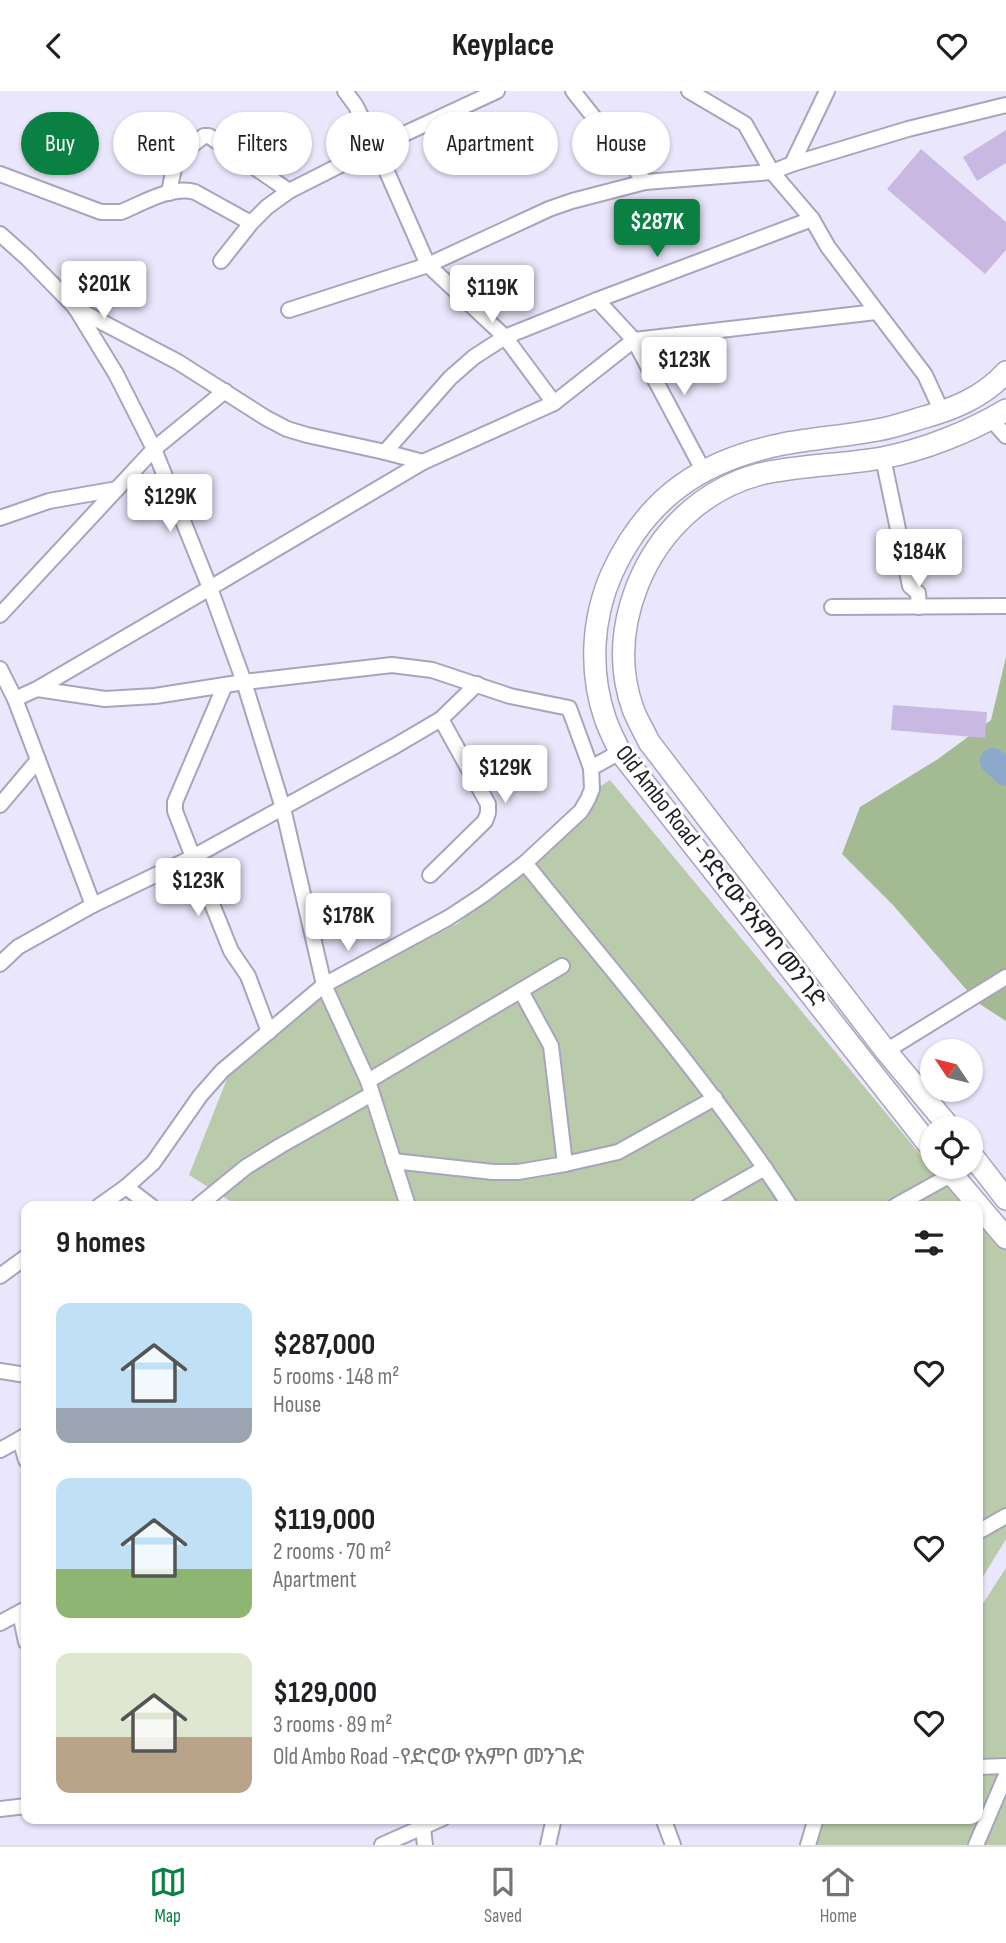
<!DOCTYPE html>
<html lang="en">
<head>
<meta charset="utf-8">
<style>
  :root { --surface:#fff; --page:#f2f2f2; --text:#202124; --muted:#757577; --line:#e0e0e0; --accent:#0b8043 }
  body { margin:0; font-family:"Sofia Sans Condensed","Noto Sans Ethiopic",sans-serif; background:var(--page); color:var(--text); height:100vh; display:flex; flex-direction:column; font-size:26px; white-space:nowrap }
  * { box-sizing:border-box; margin:0 }
  p { font-size:23px; color:var(--muted) }
  .icon { flex:none; width:38px; height:38px; fill:none; stroke:currentColor; stroke-width:2; stroke-linecap:round; stroke-linejoin:round }
  .map { position:relative; flex:1; overflow:hidden }
  .drawer { position:absolute; left:21px; top:1110px; width:962px; height:623px; display:flex; flex-direction:column; background:var(--surface); border-radius:14px; box-shadow:0 2px 5px #0004 }
  .drawer>* { flex:none }
  .hud { position:absolute; left:21px; top:21px; width:964px; height:63px; display:flex; gap:14px }
  .needle { width:46px; rotate:305deg }
  .buttons { position:absolute; left:920px; top:948px; display:grid; gap:14px }
  .buttons a { display:grid; place-items:center; width:63px; height:63px; border-radius:50%; background:var(--surface); box-shadow:0 2px 5px #0004; font-size:35px }
  .price { position:absolute; translate:-50% -60px; padding:0 16px; border-radius:7px; background:#fff; color:#222; font-size:23px; line-height:46px; filter:drop-shadow(0 2px 4px #0008) }
  .price::after { content:''; position:absolute; left:50%; top:42px; width:21px; height:16px; margin-left:-10px; background:inherit; clip-path:polygon(0 0,100% 0,50% 100%) }
  .price.selected { background:var(--accent); color:#fff }
  ul { padding:0; list-style:none }
  li { display:flex; align-items:center; gap:21px; height:175px; padding:0 35px }
  li span { display:grid; place-items:center; flex:none; width:196px; height:140px; border-radius:14px; color:#555 }
  li>.icon { margin-inline-start:auto }
  span .icon { width:84px; height:84px; fill:#fffc; stroke-width:1 }
  li b { font-size:30px }
  h2 { display:flex; justify-content:space-between; align-items:center; height:84px; padding:0 35px; font-size:30px }
  .chip { padding:0 24px; border-radius:32px; background:var(--surface); box-shadow:0 2px 5px #0004; font-size:24px; line-height:63px }
  .chip.selected { background:var(--accent); color:#fff }
  header { display:flex; justify-content:space-between; align-items:center; height:91px; padding:0 35px; background:var(--surface); font-size:32px; font-weight:700 }
  .tabs { display:flex; justify-content:space-around; align-items:center; height:98px; border-top:2px solid var(--line); background:var(--surface); font-size:19px; color:var(--muted) }
  .tabs a { display:grid; justify-items:center; gap:4px }
  .tabs .selected { color:var(--accent) }
  .map>svg:first-child { display:block }
  .green { fill:#b9cbab }
  .forest { fill:#a3ba92 }
  .lines { fill:none; stroke-linecap:round; stroke-linejoin:round }
  .river { stroke:#8ca8cb; stroke-width:26 }
  .building { fill:#c9b9e2 }
  .street-casing { stroke:#a8a4bc; stroke-width:18 }
  .primary-casing { stroke:#a8a4bc; stroke-width:24 }
  .street { stroke:#fff; stroke-width:14 }
  .primary { stroke:#fff; stroke-width:21 }
  .labels { text-anchor:middle; stroke-width:6; stroke-linejoin:round; paint-order:stroke }
  .street-label { font-size:24px; fill:#1f1e27; stroke:#fff }
</style>
</head>
<body>
<header><svg class="icon" aria-label="back" viewBox="0 0 24 24"><path d="M15 5l-7 7 7 7"/></svg>Keyplace<svg class="icon" aria-label="heart" viewBox="0 0 24 24"><path d="M12 20l-8-8c-3-5 5-10 8-4 3-6 11-1 8 4z"/></svg></header>
<div class="map">
<svg width="1006" height="1754" viewBox="0 0 1006 1754">
  <rect width="100%" height="100%" fill="#eae7fc"/>
  <g class="green">
    <path d="M610,689L939,1086L966,1115H238L189,1084L236,965L347,889L457,833L522,778L596,698Z"/>
    <path d="M978,1128L1006,1158V1448L978,1494Z"/>
    <path d="M1006,1477V1754H809L825,1727H978V1520Z"/>
  </g>
  <path class="forest" d="M1006,566V930L978,912L893,814L842,763L860,716L938,668L991,629Z"/>
  <g class="lines">
    <path class="river" d="M993,670L1006,682"/>
  </g>
  <g class="building">
    <path d="M1006,39V72L977,90L963,66Z"/>
    <path d="M921,58L1006,131V159L985,183L887,98Z"/>
    <path d="M893,614L987,621L985,647L891,639Z"/>
  </g>
  <g class="lines">
    <g class="street-casing">
      <g id="street">
        <path d="M345,0L356,15L376,56L428,174L505,246L474,266L450,287L385,361L423,371"/>
        <path d="M573,0L645,91"/>
        <path d="M689,0L745,33L772,81L812,128L828,156L925,284L942,321"/>
        <path d="M792,73L827,0"/>
        <path d="M0,83L101,121H121C143,112 172,94 195,101L251,132"/>
        <path d="M169,102C176,65 174,68 204,45H209L289,100"/>
        <path d="M0,143L27,167L75,216L116,283L154,358L225,300"/>
        <path d="M221,170L251,132L267,116L289,100L376,56L497,0"/>
        <path d="M75,217L178,271L266,327L287,338L307,344L385,361"/>
        <path d="M289,219L428,174L549,118L572,110L645,91L772,81L792,73L908,38L1006,14"/>
        <path d="M554,312L505,246L597,209"/>
        <path d="M991,328L1006,345"/>
        <path d="M883,367L910,495L918,502L919,516"/>
        <path d="M703,379L634,249L597,209L812,128"/>
        <path d="M0,427L49,410L117,398"/>
        <path d="M832,516L1006,515"/>
        <path d="M0,524L154,358L210,497L37,598L15,608"/>
        <path d="M0,578L15,608L93,814"/>
        <path d="M225,594L175,711V720L193,766L395,655L441,628L477,593"/>
        <path d="M37,598L105,608L155,605L244,591L392,574L432,579L510,605L569,617L591,677"/>
        <path d="M0,714L38,669"/>
        <path d="M525,772C615,884 711,993 790,1115"/>
        <path d="M430,784L485,730L488,722V713L441,628"/>
        <path d="M0,873L18,856L93,814L193,766L231,860L248,885L269,941"/>
        <path d="M521,900L551,955L565,1073"/>
        <path d="M886,960L1006,886"/>
        <path d="M368,990L562,875"/>
        <path d="M393,1070L493,1081H518L565,1073L618,1061L715,1007"/>
        <path d="M126,1096L151,1115"/>
        <path d="M99,1115L126,1096L153,1072L200,1005L222,980L324,894L448,827L483,804L525,772L581,720L588,708L592,698L591,677L620,661"/>
        <path d="M198,1115L246,1076L280,1055L372,1003"/>
        <path d="M408,1115L368,990L324,894L283,717L244,591L210,497L423,371L554,312L634,249L876,221"/>
        <path d="M698,1115L765,1077"/>
        <path d="M895,1115L965,1076"/>
        <path d="M0,1185L26,1166"/>
        <path d="M0,1280L26,1284"/>
        <path d="M26,1344L20,1348L26,1369"/>
        <path d="M0,1359L20,1348"/>
        <path d="M978,1441L1006,1425"/>
        <path d="M20,1522L26,1551"/>
        <path d="M0,1532L26,1518"/>
        <path d="M978,1676L1006,1675"/>
        <path d="M0,1718L26,1715"/>
        <path d="M663,1727L673,1754"/>
        <path d="M422,1729L425,1754"/>
        <path d="M382,1754L443,1727"/>
        <path d="M548,1754L554,1727"/>
        <path d="M808,1754L816,1727"/>
        <path d="M976,1754L1006,1684"/>
      </g>
    </g>
    <g class="primary-casing">
      <g id="primary">
        <path d="M951,1038L886,960L649,651C644,640 637,629 633,618C618,576 622,533 638,493C660,439 704,398 760,383C799,374 842,374 882,367C924,359 969,341 1006,319"/>
        <path d="M933,1059L620,661C615,650 609,639 605,627C589,580 592,527 612,482C647,406 702,369 783,353C814,347 846,345 877,339C891,337 905,332 918,328C951,319 983,307 1006,281"/>
        <path d="M971,1063L1006,1108"/>
        <path d="M946,1076L1006,1147"/>
      </g>
    </g>
    <use href="#street" class="street"/>
    <use href="#primary" class="primary"/>
  </g>
  <g class="labels">
    <g class="street-label">
      <text transform="translate(721 785) rotate(52)" y="8">Old Ambo Road -የድሮው የአምቦ መንገድ</text>
    </g>
  </g>
</svg>
<div class="buttons">
<a><svg class="needle" viewBox="-14 -14 28 28"><path d="M0-13l5 13h-10z" fill="#e53935"/><path d="M0 13l5-13h-10z" fill="#757577"/></svg></a>
<a><svg class="icon" aria-label="locate" viewBox="0 0 24 24"><circle cx="12" cy="12" r="6"/><path d="M12 2v4M12 18v4M2 12h4M18 12h4"/></svg></a>
</div>
<b class="price selected" style="left:657px;top:168px">$287K</b>
<b class="price" style="left:104px;top:230px">$201K</b>
<b class="price" style="left:492px;top:234px">$119K</b>
<b class="price" style="left:684px;top:306px">$123K</b>
<b class="price" style="left:170px;top:443px">$129K</b>
<b class="price" style="left:919px;top:498px">$184K</b>
<b class="price" style="left:505px;top:714px">$129K</b>
<b class="price" style="left:198px;top:827px">$123K</b>
<b class="price" style="left:348px;top:862px">$178K</b>
<div class="hud">
<a class="chip selected">Buy</a>
<a class="chip">Rent</a>
<a class="chip">Filters</a>
<a class="chip">New</a>
<a class="chip">Apartment</a>
<a class="chip">House</a>
</div>
<section class="drawer">
<h2>9 homes<svg class="icon" aria-label="filters" viewBox="0 0 24 24"><path d="M4 7h16M4 17h16"/><circle cx="9" cy="7" r="2"/><circle cx="15" cy="17" r="2"/></svg></h2>
<ul>
<li><span style="background:linear-gradient(#bfe0f5 75%,#9aa5b1 0)"><svg class="icon" aria-label="home" viewBox="0 0 24 24"><path d="M3 11l9-7 9 7M6 9v11h12V9"/></svg></span><div><b>$287,000</b><p>5 rooms · 148 m²</p><p>House</p></div><svg class="icon" aria-label="heart" viewBox="0 0 24 24"><path d="M12 20l-8-8c-3-5 5-10 8-4 3-6 11-1 8 4z"/></svg></li>
<li><span style="background:linear-gradient(#bfe0f5 65%,#8fb573 0)"><svg class="icon" aria-label="home" viewBox="0 0 24 24"><path d="M3 11l9-7 9 7M6 9v11h12V9"/></svg></span><div><b>$119,000</b><p>2 rooms · 70 m²</p><p>Apartment</p></div><svg class="icon" aria-label="heart" viewBox="0 0 24 24"><path d="M12 20l-8-8c-3-5 5-10 8-4 3-6 11-1 8 4z"/></svg></li>
<li><span style="background:linear-gradient(#dfe7d0 60%,#b9a48a 0)"><svg class="icon" aria-label="home" viewBox="0 0 24 24"><path d="M3 11l9-7 9 7M6 9v11h12V9"/></svg></span><div><b>$129,000</b><p>3 rooms · 89 m²</p><p>Old Ambo Road -የድሮው የአምቦ መንገድ</p></div><svg class="icon" aria-label="heart" viewBox="0 0 24 24"><path d="M12 20l-8-8c-3-5 5-10 8-4 3-6 11-1 8 4z"/></svg></li>
</ul>
</section>
</div>
<nav class="tabs">
<a class="selected"><svg class="icon" aria-label="map" viewBox="0 0 24 24"><path d="M3 6l6-2 6 2 6-2v14l-6 2-6-2-6 2zM9 4v14M15 6v14"/></svg>Map</a>
<a><svg class="icon" aria-label="saved" viewBox="0 0 24 24"><path d="M7 4h10v16l-5-4-5 4z"/></svg>Saved</a>
<a><svg class="icon" aria-label="home" viewBox="0 0 24 24"><path d="M3 11l9-7 9 7M6 9v11h12V9"/></svg>Home</a>
</nav>
</body>
</html>
